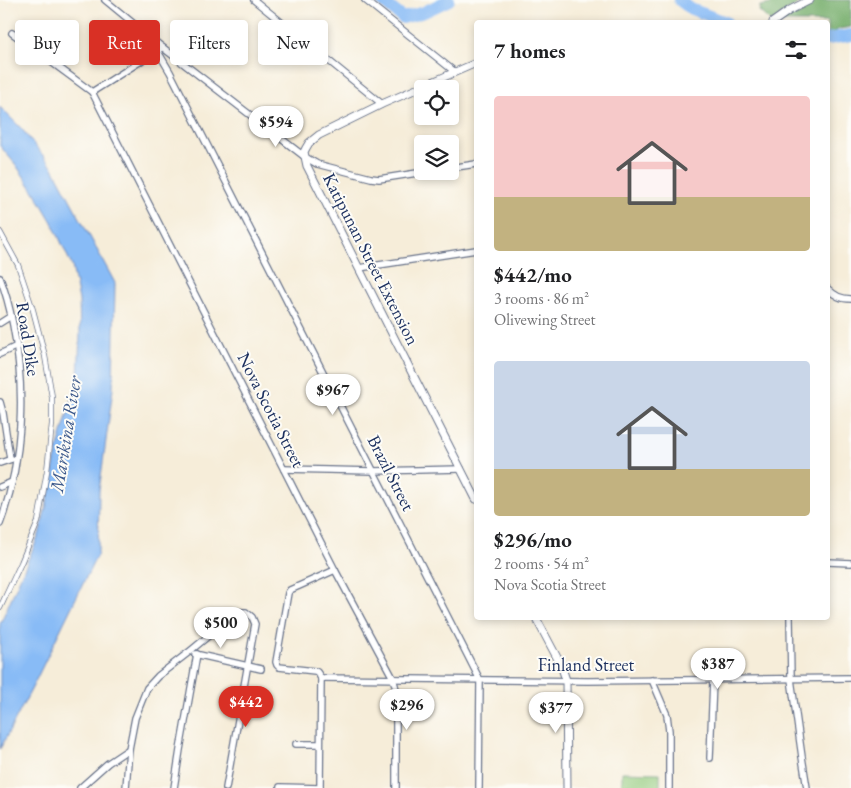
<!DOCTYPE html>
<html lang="en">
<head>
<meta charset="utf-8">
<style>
  :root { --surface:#fff; --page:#f6f6f6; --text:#202124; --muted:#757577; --accent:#d93025 }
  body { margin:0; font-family:"EB Garamond",serif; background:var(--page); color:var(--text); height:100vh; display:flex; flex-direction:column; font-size:19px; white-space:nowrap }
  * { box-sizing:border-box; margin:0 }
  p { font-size:16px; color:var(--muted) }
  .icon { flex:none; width:28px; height:28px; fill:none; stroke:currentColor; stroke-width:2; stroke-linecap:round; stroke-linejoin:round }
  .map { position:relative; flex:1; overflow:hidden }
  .side { position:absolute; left:474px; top:20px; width:356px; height:600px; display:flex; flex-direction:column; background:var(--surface); border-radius:5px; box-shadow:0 2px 8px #0003 }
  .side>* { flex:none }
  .hud { position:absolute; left:15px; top:20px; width:384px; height:45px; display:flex; gap:10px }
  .tools { position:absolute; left:414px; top:80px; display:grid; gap:10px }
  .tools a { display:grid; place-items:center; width:45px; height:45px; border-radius:5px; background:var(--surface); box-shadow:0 2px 8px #0003; font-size:25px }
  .price { position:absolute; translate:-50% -42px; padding:0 11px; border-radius:18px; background:#fff; color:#222; font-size:16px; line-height:32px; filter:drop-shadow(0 1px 2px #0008) }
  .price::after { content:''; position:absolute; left:50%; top:30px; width:15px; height:11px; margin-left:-8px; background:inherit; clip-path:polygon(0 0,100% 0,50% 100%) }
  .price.selected { background:var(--accent); color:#fff }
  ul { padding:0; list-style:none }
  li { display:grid; align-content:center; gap:10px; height:265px; padding:0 20px }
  li span { display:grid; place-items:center; height:155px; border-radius:5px; color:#555 }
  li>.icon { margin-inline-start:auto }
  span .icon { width:90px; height:90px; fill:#fffc; stroke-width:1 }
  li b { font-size:21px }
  h2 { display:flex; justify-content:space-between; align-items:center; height:60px; padding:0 20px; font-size:21px }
  .tag { padding:0 18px; border-radius:5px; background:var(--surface); box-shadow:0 2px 8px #0003; font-size:18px; line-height:45px }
  .tag.selected { background:var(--accent); color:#fff }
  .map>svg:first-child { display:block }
  .green { fill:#93ca7d; stroke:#577c6e }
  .forest { fill:#76ae6c; stroke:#486e65 }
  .water { fill:#88bbf6; stroke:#5275aa }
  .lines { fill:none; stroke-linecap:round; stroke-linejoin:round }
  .river { stroke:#88bbf6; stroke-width:12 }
  .pedestrian-casing { stroke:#687289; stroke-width:6 }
  .minor-casing { stroke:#687289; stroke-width:8 }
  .tertiary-casing { stroke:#687289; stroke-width:9 }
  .pedestrian { stroke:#fff; stroke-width:4.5 }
  .minor { stroke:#fff; stroke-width:5.5 }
  .tertiary { stroke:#fff; stroke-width:7 }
  .labels { text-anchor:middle; stroke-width:4; stroke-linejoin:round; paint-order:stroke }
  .street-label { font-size:18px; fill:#1b2f5e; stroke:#fdfcf7 }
  .water-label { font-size:19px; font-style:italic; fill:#3c598c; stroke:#fdfcf7 }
</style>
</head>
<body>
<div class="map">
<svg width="851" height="788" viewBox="0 0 851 788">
  <rect width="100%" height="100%" fill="#fdfcf7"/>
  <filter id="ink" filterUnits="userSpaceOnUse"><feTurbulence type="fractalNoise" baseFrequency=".02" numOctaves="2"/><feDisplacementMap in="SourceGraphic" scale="10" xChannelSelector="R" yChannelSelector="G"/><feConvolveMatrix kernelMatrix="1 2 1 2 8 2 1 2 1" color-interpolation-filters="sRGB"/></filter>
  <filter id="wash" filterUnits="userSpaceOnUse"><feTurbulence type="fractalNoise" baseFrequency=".0096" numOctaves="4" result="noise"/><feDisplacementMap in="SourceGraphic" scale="20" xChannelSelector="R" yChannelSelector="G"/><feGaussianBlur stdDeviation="1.12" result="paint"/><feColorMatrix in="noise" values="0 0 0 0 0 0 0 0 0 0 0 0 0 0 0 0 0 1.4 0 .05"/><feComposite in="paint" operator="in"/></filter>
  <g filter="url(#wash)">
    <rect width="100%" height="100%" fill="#f6edd9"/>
    <path class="green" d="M622,772L660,773V788H622Z"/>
    <g class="forest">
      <path d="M776,0H803L771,22L759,11L760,6L770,4Z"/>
      <path d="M816,0H851V27L839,29L829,36H828V22H777L782,18Z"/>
    </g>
    <path class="water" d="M0,107L21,128L53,168L115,283L113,389L99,491L98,553L32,688L0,749V624L39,535L47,503L57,450L78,378L80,334L79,300L72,266L52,222L35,193L16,165L0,146Z"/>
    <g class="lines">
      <g class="river">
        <path d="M381,0L403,18L424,12L449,0"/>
        <path d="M679,0L691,9L726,22"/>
        <path d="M828,39L851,35"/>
      </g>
    </g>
  </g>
  <g filter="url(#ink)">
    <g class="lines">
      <g class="pedestrian-casing">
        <path id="pedestrian" d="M0,232L18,265L33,310L45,356L52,397V424L47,471L38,522L21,563L0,608"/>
      </g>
      <g class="minor-casing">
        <g id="minor">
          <path d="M105,0L162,47L305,157L317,164L371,178L379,179L430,171"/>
          <path d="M254,0L382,104"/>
          <path d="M365,0L455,72"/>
          <path d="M12,33L92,92L335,570L393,678L396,689V788"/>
          <path d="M157,50L170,72L480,680L479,788"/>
          <path d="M92,92L160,49"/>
          <path d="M450,168L476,164"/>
          <path d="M359,268L476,250"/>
          <path d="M0,278C6,293 10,309 13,325C26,391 23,461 0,524"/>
          <path d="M828,289C835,296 841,299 851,299"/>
          <path d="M0,323L11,316"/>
          <path d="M0,354L17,346"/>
          <path d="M0,402L3,413L10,459"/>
          <path d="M0,463L12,459"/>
          <path d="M284,469L373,471L461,469"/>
          <path d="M0,487L12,482"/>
          <path d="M828,562L851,563"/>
          <path d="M790,618L791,679L802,757L807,788"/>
          <path d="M195,654L261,669"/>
          <path d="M321,678L588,681L851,678"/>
          <path d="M321,678L317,672L315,671L279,667L277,665L276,662L288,593L290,590L335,570"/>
          <path d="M652,680L667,715L669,731V788"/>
          <path d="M296,744H320"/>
          <path d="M710,758L713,680"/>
          <path d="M280,787L320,788"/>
          <path d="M80,788L108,763L129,749"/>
          <path d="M126,788L129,749L135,718L147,688L158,676L189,652L235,614L239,612H246L252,617L255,624L226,788"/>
          <path d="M174,788L180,750L197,654"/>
          <path d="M320,788L321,678"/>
        </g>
      </g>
      <g class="tertiary-casing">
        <g id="tertiary">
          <path d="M773,22L790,10L810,0"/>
          <path d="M476,63L382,104L319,135L309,143L306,148L304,152L307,166L476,499"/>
          <path d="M536,618L561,665L566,680L567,788"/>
        </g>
      </g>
      <use href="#pedestrian" class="pedestrian"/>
      <use href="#minor" class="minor"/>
      <use href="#tertiary" class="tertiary"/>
    </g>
  </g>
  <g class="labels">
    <g class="street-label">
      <text transform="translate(371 259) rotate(63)" y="6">Katipunan Street Extension</text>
      <text transform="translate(28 339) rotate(81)" y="6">Road Dike</text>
      <text transform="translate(271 410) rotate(63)" y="6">Nova Scotia Street</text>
      <text transform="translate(391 473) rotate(63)" y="6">Brazil Street</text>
      <text x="586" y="671">Finland Street</text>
    </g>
    <g class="water-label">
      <text transform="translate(65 434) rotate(-81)" y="7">Marikina River</text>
    </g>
  </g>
</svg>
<div class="tools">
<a><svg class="icon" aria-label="locate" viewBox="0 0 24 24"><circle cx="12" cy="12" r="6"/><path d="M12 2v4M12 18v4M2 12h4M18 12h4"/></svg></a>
<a><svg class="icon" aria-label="layers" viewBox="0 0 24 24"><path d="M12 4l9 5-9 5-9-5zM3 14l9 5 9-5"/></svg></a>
</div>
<b class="price" style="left:276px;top:148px">$594</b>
<b class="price" style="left:333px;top:416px">$967</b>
<b class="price" style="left:221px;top:649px">$500</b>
<b class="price" style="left:718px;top:690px">$387</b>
<b class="price selected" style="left:246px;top:728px">$442</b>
<b class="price" style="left:407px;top:731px">$296</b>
<b class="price" style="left:556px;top:734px">$377</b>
<div class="hud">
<a class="tag">Buy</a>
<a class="tag selected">Rent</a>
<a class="tag">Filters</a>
<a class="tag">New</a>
</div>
<section class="side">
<h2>7 homes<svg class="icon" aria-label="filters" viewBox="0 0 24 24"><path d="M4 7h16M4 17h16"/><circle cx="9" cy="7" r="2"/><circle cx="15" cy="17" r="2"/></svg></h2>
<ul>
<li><span style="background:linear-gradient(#f6c9c9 65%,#c2b280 0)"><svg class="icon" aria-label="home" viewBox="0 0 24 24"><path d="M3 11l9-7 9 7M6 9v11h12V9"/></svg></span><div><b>$442/mo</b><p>3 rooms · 86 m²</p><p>Olivewing Street</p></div></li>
<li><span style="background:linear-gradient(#c9d6e8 70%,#c2b280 0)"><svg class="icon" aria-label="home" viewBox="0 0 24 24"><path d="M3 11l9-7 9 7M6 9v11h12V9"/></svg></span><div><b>$296/mo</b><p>2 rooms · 54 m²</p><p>Nova Scotia Street</p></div></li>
</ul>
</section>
</div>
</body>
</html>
